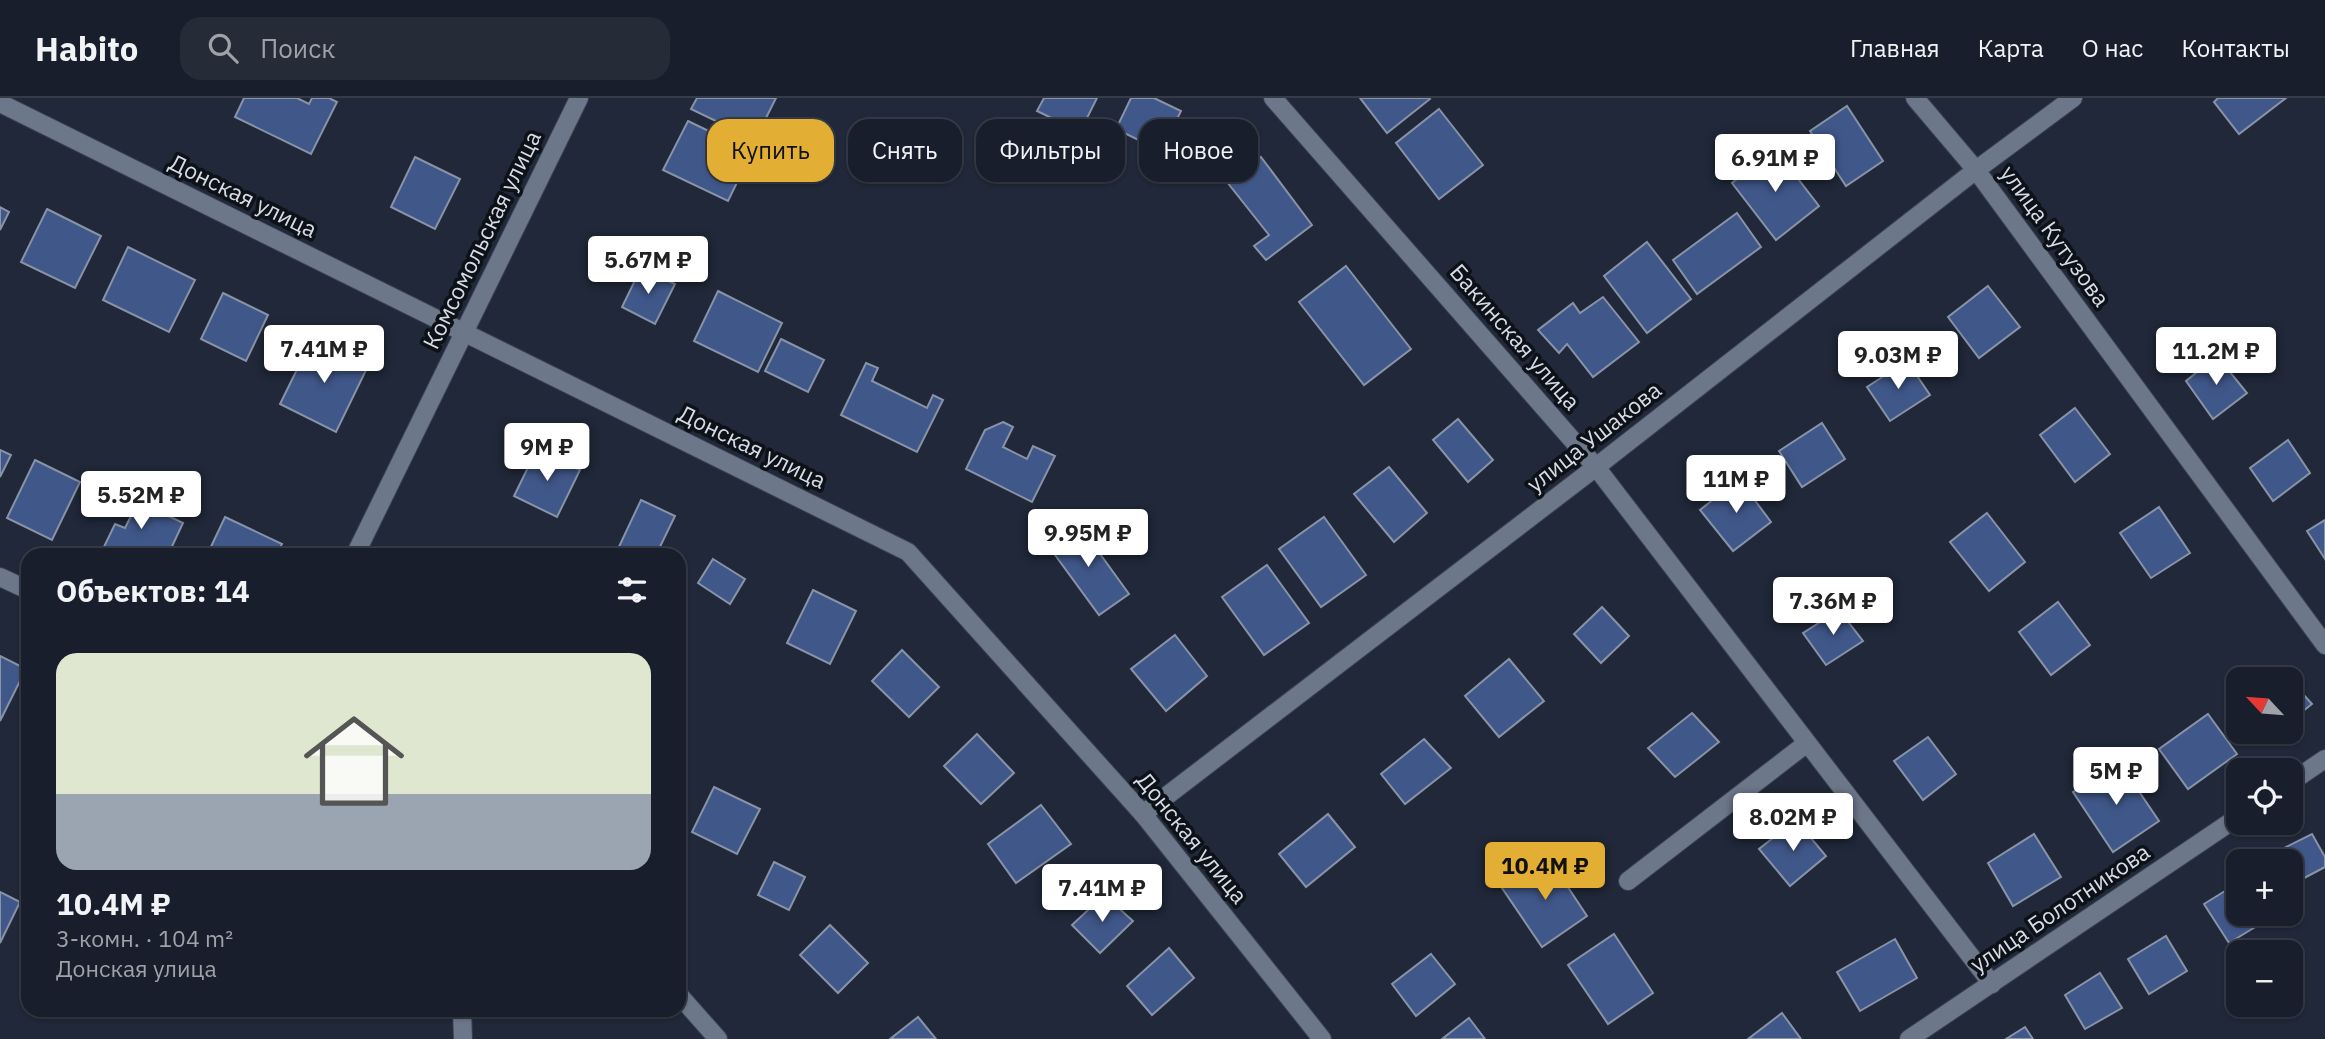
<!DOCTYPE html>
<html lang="ru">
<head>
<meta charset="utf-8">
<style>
  :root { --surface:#181e2b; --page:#252b37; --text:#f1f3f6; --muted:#9fa2a9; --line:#363c47; --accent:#e3ae34 }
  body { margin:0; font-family:"IBM Plex Sans",sans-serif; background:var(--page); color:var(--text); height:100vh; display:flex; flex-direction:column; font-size:26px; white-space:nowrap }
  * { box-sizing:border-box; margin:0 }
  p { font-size:23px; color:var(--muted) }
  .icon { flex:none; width:38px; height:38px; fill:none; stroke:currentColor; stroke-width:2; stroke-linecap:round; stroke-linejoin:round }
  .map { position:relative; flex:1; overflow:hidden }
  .details { position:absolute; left:21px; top:450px; width:665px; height:469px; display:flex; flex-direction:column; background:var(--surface); border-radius:21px; box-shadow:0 2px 5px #0004,0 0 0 2px var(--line) }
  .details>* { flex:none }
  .hud { position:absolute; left:707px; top:21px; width:665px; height:63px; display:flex; gap:14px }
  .needle { width:46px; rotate:296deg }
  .buttons { position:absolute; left:2226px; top:569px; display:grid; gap:14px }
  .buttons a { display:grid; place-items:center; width:77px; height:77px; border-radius:14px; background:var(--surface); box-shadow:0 2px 5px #0004,0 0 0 2px var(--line); font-size:35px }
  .price { position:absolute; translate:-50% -60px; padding:0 16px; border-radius:7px; background:#fff; color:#222; font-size:23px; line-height:46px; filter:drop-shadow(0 2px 4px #0008) }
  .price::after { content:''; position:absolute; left:50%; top:42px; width:21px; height:16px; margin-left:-10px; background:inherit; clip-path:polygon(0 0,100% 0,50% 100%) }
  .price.active { background:var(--accent); color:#111 }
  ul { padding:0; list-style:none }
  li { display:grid; align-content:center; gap:14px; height:371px; padding:0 35px }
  li span { display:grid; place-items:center; height:217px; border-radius:21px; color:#555 }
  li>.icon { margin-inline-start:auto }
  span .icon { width:126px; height:126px; fill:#fffc; stroke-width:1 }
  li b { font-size:30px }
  h2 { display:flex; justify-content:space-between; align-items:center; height:84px; padding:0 35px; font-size:30px }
  .pill { padding:0 24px; border-radius:21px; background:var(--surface); box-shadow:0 2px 5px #0004,0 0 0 2px var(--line); font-size:24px; line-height:63px }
  .pill.active { background:var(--accent); color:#111 }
  header { display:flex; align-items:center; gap:42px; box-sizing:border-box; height:98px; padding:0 35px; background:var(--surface); border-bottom:2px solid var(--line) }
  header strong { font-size:33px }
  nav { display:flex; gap:38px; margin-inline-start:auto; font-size:24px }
  .search { width:490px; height:63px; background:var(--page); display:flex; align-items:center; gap:18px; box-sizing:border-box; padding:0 24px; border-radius:21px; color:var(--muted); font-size:26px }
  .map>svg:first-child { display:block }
  .building { fill:#405789; stroke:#8893a7; stroke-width:2 }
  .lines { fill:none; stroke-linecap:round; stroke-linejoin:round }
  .street-casing { stroke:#3a4250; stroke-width:20 }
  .secondary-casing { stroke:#3a4250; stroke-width:20 }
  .street { stroke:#6c778a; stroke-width:18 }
  .secondary { stroke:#6c778a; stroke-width:18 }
  .labels { text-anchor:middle; stroke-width:7; stroke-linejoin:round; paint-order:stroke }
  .street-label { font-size:23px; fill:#d6dce7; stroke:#0d1118 }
</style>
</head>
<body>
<header>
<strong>Habito</strong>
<div class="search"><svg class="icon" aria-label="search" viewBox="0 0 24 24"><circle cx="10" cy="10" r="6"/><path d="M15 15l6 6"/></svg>Поиск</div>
<nav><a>Главная</a><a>Карта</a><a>О нас</a><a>Контакты</a></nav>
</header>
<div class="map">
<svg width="2325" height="941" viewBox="0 0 2325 941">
  <rect width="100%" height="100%" fill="#202839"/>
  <g class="building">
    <path d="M244,0H297L309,6L312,0H329L337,4L311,56L235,19Z"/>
    <path d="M697,0H776L755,42L691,11Z"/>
    <path d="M1044,0H1097L1080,34L1037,13Z"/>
    <path d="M1131,0H1154L1181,13L1161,53L1116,31Z"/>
    <path d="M1360,0H1429L1430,1L1387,35Z"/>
    <path d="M2218,0H2286L2239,36L2214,4Z"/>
    <path d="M1847,8L1883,63L1846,88L1810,33Z"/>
    <path d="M1439,11L1483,67L1439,101L1396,45Z"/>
    <path d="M688,23L752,54L728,103L663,72Z"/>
    <path d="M1775,51L1819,108L1776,142L1732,85Z"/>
    <path d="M415,59L460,81L435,131L391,109Z"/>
    <path d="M1261,59L1312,127L1266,162L1254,148L1269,137L1227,84Z"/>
    <path d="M0,109L9,114L0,132Z"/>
    <path d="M47,111L101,138L75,190L21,164Z"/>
    <path d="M1737,115L1761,149L1697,196L1673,162Z"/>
    <path d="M1647,144L1691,201L1647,235L1604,178Z"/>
    <path d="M128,149L195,182L169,234L103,202Z"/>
    <path d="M1346,168L1411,251L1364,287L1299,204Z"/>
    <path d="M641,170L675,186L655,226L622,209Z"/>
    <path d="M1988,188L2020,229L1979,260L1948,219Z"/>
    <path d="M718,193L782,225L758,274L694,243Z"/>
    <path d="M223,195L268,217L246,263L201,241Z"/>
    <path d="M1603,199L1639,244L1593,279L1567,246L1559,255L1538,232L1573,205L1580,215Z"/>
    <path d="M312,241L368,268L336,334L280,306Z"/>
    <path d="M781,241L824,262L808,294L765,273Z"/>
    <path d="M2217,258L2247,295L2213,321L2186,283Z"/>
    <path d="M1907,263L1930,297L1890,323L1867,289Z"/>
    <path d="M866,265L878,270L872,283L927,310L933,297L943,302L917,354L841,317Z"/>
    <path d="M2075,310L2110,356L2075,384L2040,337Z"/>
    <path d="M1458,321L1493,362L1468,384L1433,342Z"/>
    <path d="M1003,324L1013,329L1003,349L1027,361L1033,348L1055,358L1032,404L966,371L985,332Z"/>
    <path d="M1822,325L1845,361L1802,389L1779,353Z"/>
    <path d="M2288,342L2310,375L2273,403L2250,370Z"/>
    <path d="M537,351L580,372L557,419L514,398Z"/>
    <path d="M0,352L11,357L0,379Z"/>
    <path d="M35,362L80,384L52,442L7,420Z"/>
    <path d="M1389,369L1427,415L1394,444L1354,396Z"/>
    <path d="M1739,381L1771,424L1733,453L1700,412Z"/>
    <path d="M117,393L183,425L168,457H100L115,426L125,430L132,416L110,406Z"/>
    <path d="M641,402L675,418L656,457H620L616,455Z"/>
    <path d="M2159,409L2190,455L2151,480L2120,435Z"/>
    <path d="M1987,415L2025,464L1989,493L1950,444Z"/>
    <path d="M225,419L282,446L276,457H207Z"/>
    <path d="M1324,419L1366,477L1321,509L1279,451Z"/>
    <path d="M2325,422V461L2307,433Z"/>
    <path d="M1077,424L1129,496L1099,517L1047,446Z"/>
    <path d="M713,461L745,481L730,506L698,485Z"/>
    <path d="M1267,467L1309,525L1264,557L1222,499Z"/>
    <path d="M813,492L856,513L830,566L787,545Z"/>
    <path d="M2058,504L2090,547L2051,577L2019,534Z"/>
    <path d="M1602,509L1629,538L1601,565L1574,536Z"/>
    <path d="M1839,512L1863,543L1826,567L1803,535Z"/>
    <path d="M1175,537L1207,578L1166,613L1131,571Z"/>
    <path d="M902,552L939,589L909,619L872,583Z"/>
    <path d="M0,558L26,571L0,623Z"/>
    <path d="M1509,561L1544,603L1499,639L1465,598Z"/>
    <path d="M2291,583L2312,606L2291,623Z"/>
    <path d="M1692,615L1719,644L1675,679L1648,650Z"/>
    <path d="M2208,616L2237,656L2188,691L2159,651Z"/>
    <path d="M977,636L1014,675L981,706L944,668Z"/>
    <path d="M1928,639L1956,676L1923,702L1894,663Z"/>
    <path d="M1424,641L1451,670L1405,706L1381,676Z"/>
    <path d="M2119,664L2159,723L2113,754L2073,694Z"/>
    <path d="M714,689L760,711L737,756L692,734Z"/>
    <path d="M1041,707L1071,746L1016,785L988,746Z"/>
    <path d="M1328,716L1355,749L1306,789L1279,756Z"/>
    <path d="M1796,722L1826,758L1790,788L1759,751Z"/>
    <path d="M2034,736L2061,779L2013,808L1988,765Z"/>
    <path d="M2312,736L2325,759V769L2291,787V763H2271L2268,758Z"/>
    <path d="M1548,759L1587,818L1542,849L1502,790Z"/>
    <path d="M774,764L805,779L789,812L758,797Z"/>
    <path d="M2238,785V816H2267L2270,820L2229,845L2204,806Z"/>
    <path d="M0,794L20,804L0,845Z"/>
    <path d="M1104,797L1133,823L1100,855L1072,827Z"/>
    <path d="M830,827L868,865L838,895L800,857Z"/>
    <path d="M1614,836L1653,895L1608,926L1568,867Z"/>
    <path d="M2166,838L2187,873L2149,896L2128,861Z"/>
    <path d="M1895,841L1917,880L1860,913L1837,874Z"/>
    <path d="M1169,850L1194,880L1152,917L1127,888Z"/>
    <path d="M1431,856L1455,886L1416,918L1392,886Z"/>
    <path d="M2100,875L2122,910L2085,931L2065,897Z"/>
    <path d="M1782,915L1801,941H1748Z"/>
    <path d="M918,919L936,941H890Z"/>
    <path d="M1469,920L1485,941H1442Z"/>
    <path d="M2025,929L2033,941H2006Z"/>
  </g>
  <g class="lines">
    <g class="street-casing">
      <g id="street">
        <path d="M1273,0L1596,369L1992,886"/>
        <path d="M1915,0L1976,72L2325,547"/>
        <path d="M0,5L908,454L1143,716L1322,941"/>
        <path d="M0,479L28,492"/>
        <path d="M2291,684L2325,661"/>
        <path d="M1143,716L1596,369L1976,72L2073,0"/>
        <path d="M1628,783L1807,645"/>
        <path d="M462,912L463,941"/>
        <path d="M1909,941L2238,719"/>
      </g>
    </g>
    <g class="secondary-casing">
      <g id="secondary">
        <path d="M355,457L579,0"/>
        <path d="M679,897L718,941"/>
      </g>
    </g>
    <use href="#street" class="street"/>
    <use href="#secondary" class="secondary"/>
  </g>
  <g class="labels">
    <g class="street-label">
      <text transform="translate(243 98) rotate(26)" y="8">Донская улица</text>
      <text transform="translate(2055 138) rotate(54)" y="8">улица Кутузова</text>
      <text transform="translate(482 142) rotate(-64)" y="8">Комсомольская улица</text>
      <text transform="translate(1515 239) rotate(49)" y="8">Бакинская улица</text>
      <text transform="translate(1594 339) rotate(-38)" y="8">улица Ушакова</text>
      <text transform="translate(752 349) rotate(26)" y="8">Донская улица</text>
      <text transform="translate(1192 740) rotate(51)" y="8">Донская улица</text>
      <text transform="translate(2060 810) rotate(-34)" y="8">улица Болотникова</text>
    </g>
  </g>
</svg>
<div class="buttons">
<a><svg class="needle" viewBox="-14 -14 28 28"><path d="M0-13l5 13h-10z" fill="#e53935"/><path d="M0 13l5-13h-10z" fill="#9fa2a9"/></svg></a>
<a><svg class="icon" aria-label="locate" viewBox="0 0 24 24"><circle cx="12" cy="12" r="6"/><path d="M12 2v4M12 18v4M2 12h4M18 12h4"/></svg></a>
<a>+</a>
<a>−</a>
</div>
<b class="price" style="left:1775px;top:96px">6.91M ₽</b>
<b class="price" style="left:648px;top:198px">5.67M ₽</b>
<b class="price" style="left:324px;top:287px">7.41M ₽</b>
<b class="price" style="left:2216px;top:289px">11.2M ₽</b>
<b class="price" style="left:1898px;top:293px">9.03M ₽</b>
<b class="price" style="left:547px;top:385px">9M ₽</b>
<b class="price" style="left:1736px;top:417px">11M ₽</b>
<b class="price" style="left:141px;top:433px">5.52M ₽</b>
<b class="price" style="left:1088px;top:471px">9.95M ₽</b>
<b class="price" style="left:1833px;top:539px">7.36M ₽</b>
<b class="price" style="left:2116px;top:709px">5M ₽</b>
<b class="price" style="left:1793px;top:755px">8.02M ₽</b>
<b class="price active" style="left:1545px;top:804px">10.4M ₽</b>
<b class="price" style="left:1102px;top:826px">7.41M ₽</b>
<div class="hud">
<a class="pill active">Купить</a>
<a class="pill">Снять</a>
<a class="pill">Фильтры</a>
<a class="pill">Новое</a>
</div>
<section class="details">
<h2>Объектов: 14<svg class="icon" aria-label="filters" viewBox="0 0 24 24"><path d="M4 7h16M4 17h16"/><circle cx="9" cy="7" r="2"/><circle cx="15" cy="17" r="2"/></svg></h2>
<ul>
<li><span style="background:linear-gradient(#dfe7d0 65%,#9aa5b1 0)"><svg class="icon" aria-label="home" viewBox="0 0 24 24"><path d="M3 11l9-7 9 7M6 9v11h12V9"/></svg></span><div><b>10.4M ₽</b><p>3-комн. · 104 m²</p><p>Донская улица</p></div></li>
</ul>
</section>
</div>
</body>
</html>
